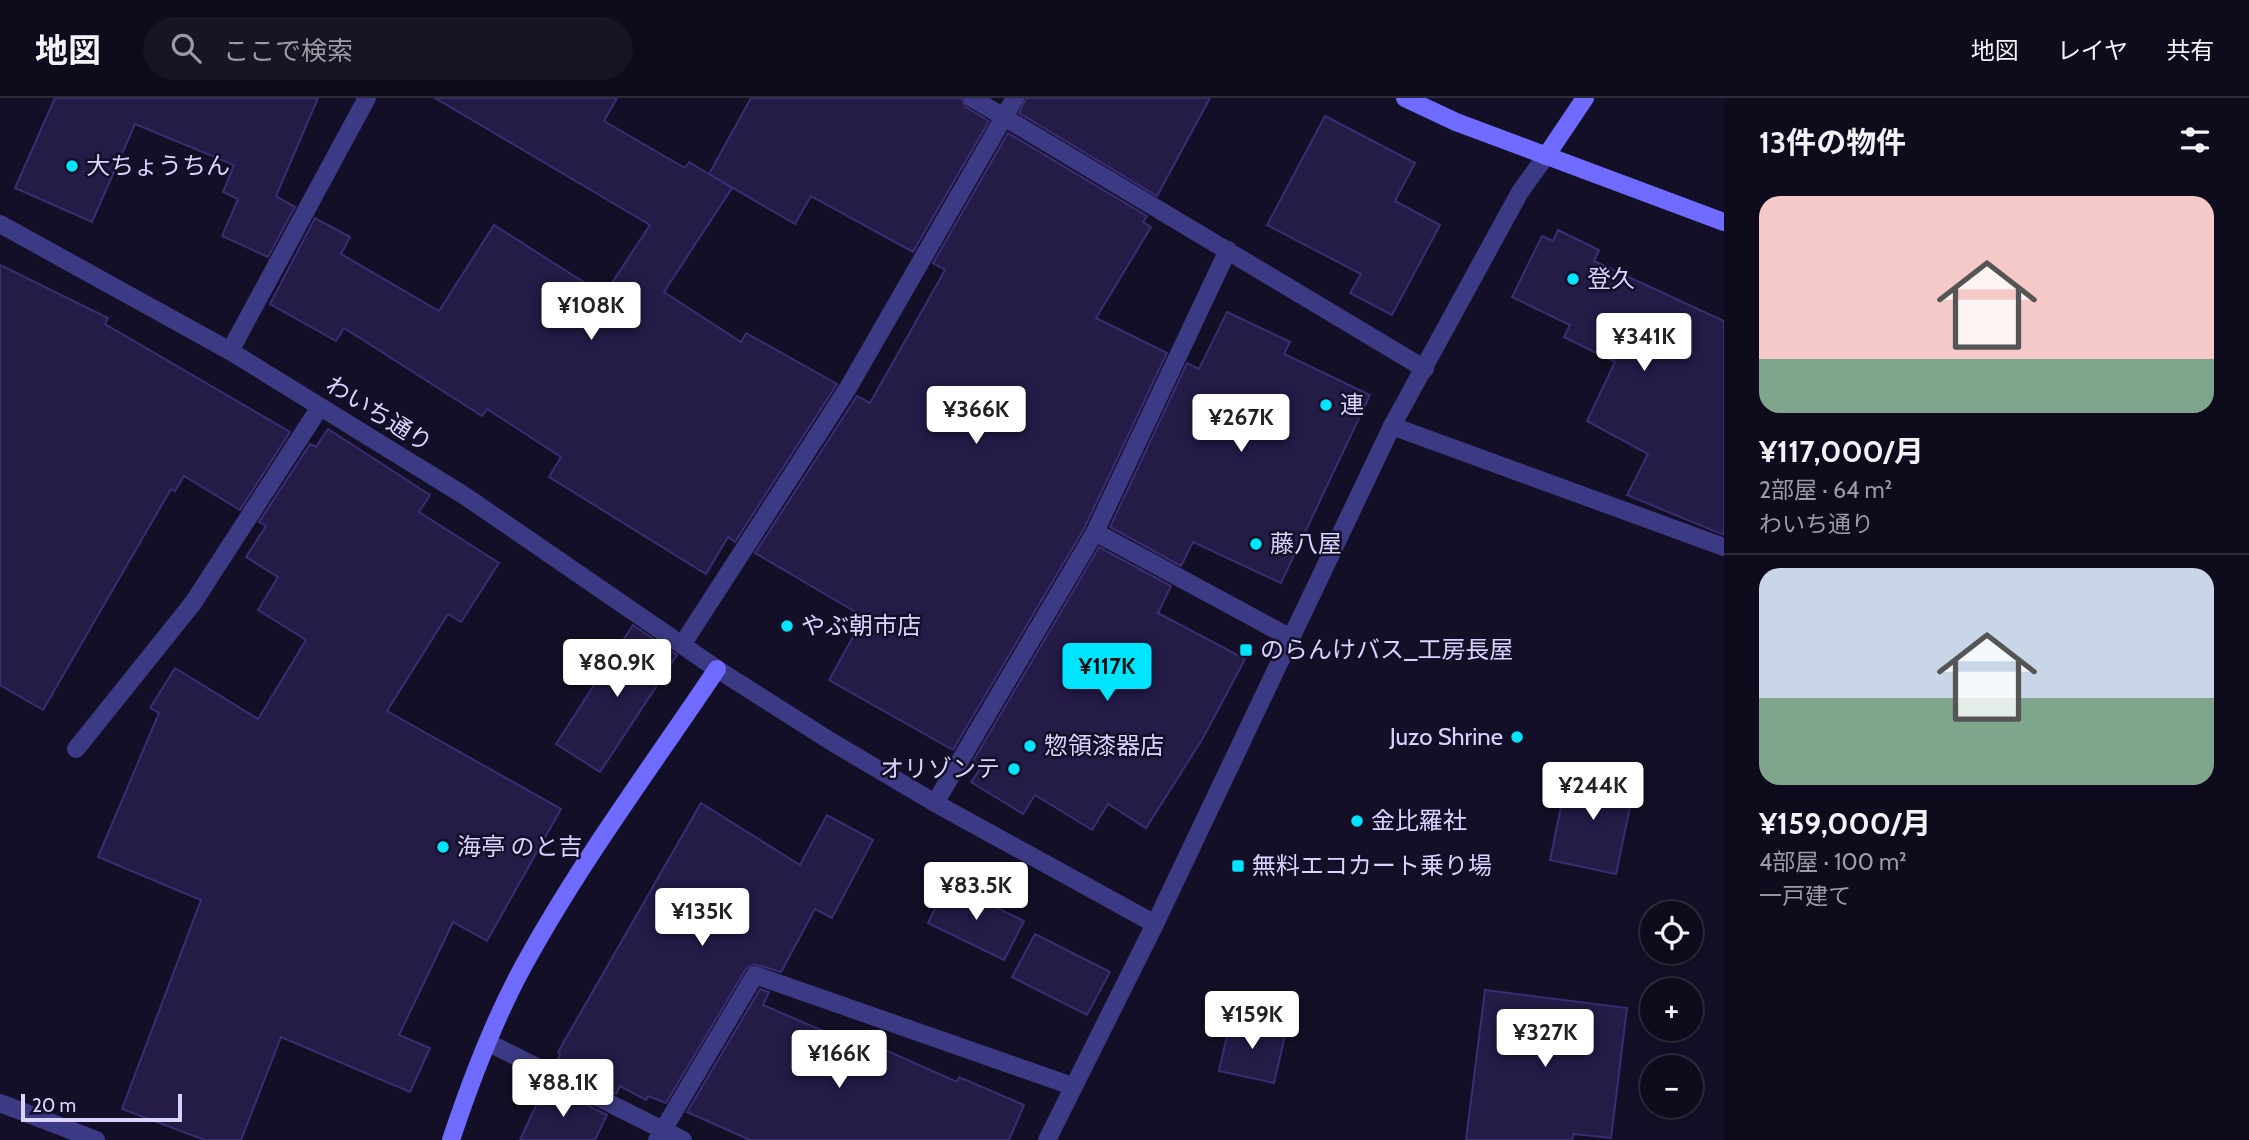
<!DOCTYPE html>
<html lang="ja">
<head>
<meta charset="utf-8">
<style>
  :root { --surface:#0e0b1c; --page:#171425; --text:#f1f3f6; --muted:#9b9ba3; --line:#2e2b3b; --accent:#00e5ff }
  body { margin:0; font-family:Cabin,"Noto Sans JP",sans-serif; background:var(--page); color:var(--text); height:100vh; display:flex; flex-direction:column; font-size:26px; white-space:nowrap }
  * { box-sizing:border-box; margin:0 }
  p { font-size:23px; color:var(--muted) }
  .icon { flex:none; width:38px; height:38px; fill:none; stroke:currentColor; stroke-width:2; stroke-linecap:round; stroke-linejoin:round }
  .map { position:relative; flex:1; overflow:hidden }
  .panel { display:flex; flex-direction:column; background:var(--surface); width:525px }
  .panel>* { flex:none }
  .controls { position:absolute; left:1640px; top:803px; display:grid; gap:14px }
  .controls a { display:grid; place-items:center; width:63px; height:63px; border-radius:50%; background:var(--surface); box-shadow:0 4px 10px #0003,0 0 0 2px var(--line); font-size:35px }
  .scale { position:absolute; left:21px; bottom:18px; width:161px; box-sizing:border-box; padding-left:7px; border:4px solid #d9d4ff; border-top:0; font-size:19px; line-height:24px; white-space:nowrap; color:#d9d4ff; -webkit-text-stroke:5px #130f26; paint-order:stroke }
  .price { position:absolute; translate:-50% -60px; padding:0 16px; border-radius:7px; background:#fff; color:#222; font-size:23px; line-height:46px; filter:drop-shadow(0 2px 4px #0008) }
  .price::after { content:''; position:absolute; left:50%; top:42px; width:21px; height:16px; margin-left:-10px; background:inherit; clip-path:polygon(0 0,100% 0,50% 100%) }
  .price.current { background:var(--accent); color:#111 }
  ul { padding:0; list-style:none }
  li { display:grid; align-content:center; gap:14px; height:371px; padding:0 35px }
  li+li { border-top:2px solid var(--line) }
  li span { display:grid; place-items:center; height:217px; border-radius:21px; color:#555 }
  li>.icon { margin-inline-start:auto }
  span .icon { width:126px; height:126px; fill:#fffc; stroke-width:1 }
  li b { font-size:30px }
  h2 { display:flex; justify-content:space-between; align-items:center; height:84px; padding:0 35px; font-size:30px }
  header { display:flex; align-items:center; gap:42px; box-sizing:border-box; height:98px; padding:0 35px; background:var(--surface); border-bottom:2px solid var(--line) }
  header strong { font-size:33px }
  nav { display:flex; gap:38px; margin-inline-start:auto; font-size:24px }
  .search { width:490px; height:63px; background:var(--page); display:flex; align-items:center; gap:18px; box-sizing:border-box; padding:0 24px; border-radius:38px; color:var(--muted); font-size:26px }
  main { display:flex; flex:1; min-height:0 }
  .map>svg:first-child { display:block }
  .building { fill:#241b47; stroke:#3b2d73; stroke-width:2 }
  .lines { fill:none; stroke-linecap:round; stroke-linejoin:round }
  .lane { stroke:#3d3a85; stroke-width:18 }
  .street { stroke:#3d3a85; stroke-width:18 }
  .secondary { stroke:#6f6bff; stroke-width:18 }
  .poi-dot { fill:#00e5ff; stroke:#130f26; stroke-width:2.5 }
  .labels { text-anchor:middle; stroke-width:5; stroke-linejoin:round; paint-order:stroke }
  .poi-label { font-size:24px; fill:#d9d4ff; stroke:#130f26; text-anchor:start }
  .street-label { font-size:24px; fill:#d9d4ff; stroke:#130f26 }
</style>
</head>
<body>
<header>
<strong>地図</strong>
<div class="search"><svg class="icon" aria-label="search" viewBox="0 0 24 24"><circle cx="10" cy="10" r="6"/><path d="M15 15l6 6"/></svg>ここで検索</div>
<nav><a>地図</a><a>レイヤ</a><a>共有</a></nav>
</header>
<main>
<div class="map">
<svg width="1724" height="1042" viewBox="0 0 1724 1042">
  <rect width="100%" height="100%" fill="#130f26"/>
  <g class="building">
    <path d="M55,0H318L276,98L295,109L268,159L222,138L238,101L223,94L234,67L135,26L92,124L15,90Z"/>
    <path d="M435,0H617L604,23L685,70L689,64L732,90L664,194L741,244L746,235L837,286L735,444L728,439L706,476L549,379L561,359L487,311L482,318L344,230L336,243L270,206L315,120L350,139L341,156L439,213L494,127L604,197L650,127Z"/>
    <path d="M751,0H961L966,9L989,23L913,154L811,98L795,126L709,76Z"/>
    <path d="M1026,0H1210L1157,98L1019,15Z"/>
    <path d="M1325,18L1415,65L1395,103L1440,127L1392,217L1350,195L1361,176L1267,127Z"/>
    <path d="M1008,35L1147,118L1143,124L1151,129L1096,220L1167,255L1085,429L953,652L829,582L864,519L755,455L857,298L870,305L945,172L933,165Z"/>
    <path d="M1558,132L1599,152L1594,163L1724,223V437L1627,397L1648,356L1587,323L1615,264L1564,239L1570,227L1512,199L1542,138L1553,143Z"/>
    <path d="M0,167L108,220L105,226L290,334L240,412L184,378L175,393L171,391L43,612L0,587Z"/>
    <path d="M1227,214L1290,244L1284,256L1370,297L1281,485L1193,444L1181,468L1110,429L1187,265L1199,271Z"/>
    <path d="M328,331L430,397L419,414L499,465L461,524L448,516L387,613L561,711L487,843L453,824L399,937L430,950L410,994L281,939L241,1042H205L122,1011L201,802L98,759L159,615L150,610L175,570L258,621L306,542L258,512L278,479L246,459L266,428L259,424L310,346L316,349Z"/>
    <path d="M1099,449L1171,488L1158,515L1245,561L1203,640L1146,730L1108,706L1092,732L1035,697L1023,716L971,684L982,668L973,663Z"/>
    <path d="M633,527L677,557L600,674L556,646Z"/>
    <path d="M1569,671L1635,685L1616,776L1550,762Z"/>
    <path d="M701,705L800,767L827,717L873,742L832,820L815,811L781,874L754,866L746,871L666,1005L648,998L646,1002L620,988L616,996L556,966L560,956L558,954Z"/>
    <path d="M947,785L1024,823L1004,862L928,825Z"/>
    <path d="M1035,836L1110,874L1087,917L1012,879Z"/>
    <path d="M760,891L769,894L763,907L842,941L845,934L957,984L959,979L1024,1007L1009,1042H750L687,1014Z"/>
    <path d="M1485,892L1627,910L1611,1040L1574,1036L1572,1042H1466Z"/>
    <path d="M1231,920L1286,933L1274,985L1219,973Z"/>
    <path d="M546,986L607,1017L595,1042H520Z"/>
  </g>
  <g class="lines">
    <g class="lane">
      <path d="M230,253L367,0"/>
      <path d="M682,547L848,290L1015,0"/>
      <path d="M76,651L193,505L320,309"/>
      <path d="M935,705L1095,434L1228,152"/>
      <path d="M489,945L683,1042"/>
      <path d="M657,1042L755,877L1072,988"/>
    </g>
    <g class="street">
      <path d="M972,0L1425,271"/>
      <path d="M0,126L230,253L465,398L717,571L832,644L935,705L1155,826"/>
      <path d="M1392,328L1724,449"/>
      <path d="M1095,434L1289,539"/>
      <path d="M0,1005L96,1042"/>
      <path d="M1047,1042L1155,826L1392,328L1520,94L1546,58"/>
    </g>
    <g class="secondary">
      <path d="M1405,0L1456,24L1724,124"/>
      <path d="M1546,58L1585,0"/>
      <path d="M451,1042C471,982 494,921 525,865C581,763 652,668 717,571"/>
    </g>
  </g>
  <g class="poi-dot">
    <circle cx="72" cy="68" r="7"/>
    <circle cx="1573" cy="181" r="7"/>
    <circle cx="1326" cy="307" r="7"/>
    <circle cx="1256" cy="446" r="7"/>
    <circle cx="787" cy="528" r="7"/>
    <rect x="1239" y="545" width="14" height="14" rx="3.5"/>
    <circle cx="1517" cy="639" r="7"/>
    <circle cx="1030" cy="648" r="7"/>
    <circle cx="1014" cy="671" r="7"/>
    <circle cx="1357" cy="723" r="7"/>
    <circle cx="443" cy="749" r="7"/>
    <rect x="1231" y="761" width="14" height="14" rx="3.5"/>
  </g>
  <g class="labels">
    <g class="poi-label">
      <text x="86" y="76">大ちょうちん</text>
      <text x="1587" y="189">登久</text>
      <text x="1340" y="315">連</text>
      <text x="1270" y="454">藤八屋</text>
      <text x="801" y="536">やぶ朝市店</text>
      <text x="1260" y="560">のらんけバス_工房長屋</text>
      <text x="1503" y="647" text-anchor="end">Juzo Shrine</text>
      <text x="1044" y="656">惣領漆器店</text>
      <text x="1000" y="679" text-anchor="end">オリゾンテ</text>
      <text x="1371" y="731">金比羅社</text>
      <text x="457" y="757">海亭 のと吉</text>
      <text x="1252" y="776">無料エコカート乗り場</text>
    </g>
    <g class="street-label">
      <text transform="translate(379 316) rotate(32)" y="8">わいち通り</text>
    </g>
  </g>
</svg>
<div class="controls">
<a><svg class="icon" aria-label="locate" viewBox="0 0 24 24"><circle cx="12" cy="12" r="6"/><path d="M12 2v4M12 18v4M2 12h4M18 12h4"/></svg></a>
<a>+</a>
<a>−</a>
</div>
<div class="scale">20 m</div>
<b class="price" style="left:591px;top:244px">¥108K</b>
<b class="price" style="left:1644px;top:275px">¥341K</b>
<b class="price" style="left:976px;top:348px">¥366K</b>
<b class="price" style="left:1241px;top:356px">¥267K</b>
<b class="price" style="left:617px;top:601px">¥80.9K</b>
<b class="price current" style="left:1107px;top:605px">¥117K</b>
<b class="price" style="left:1593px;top:724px">¥244K</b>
<b class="price" style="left:976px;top:824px">¥83.5K</b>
<b class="price" style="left:702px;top:850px">¥135K</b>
<b class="price" style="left:1252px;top:953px">¥159K</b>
<b class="price" style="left:1545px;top:971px">¥327K</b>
<b class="price" style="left:839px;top:992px">¥166K</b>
<b class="price" style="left:563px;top:1021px">¥88.1K</b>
</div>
<section class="panel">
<h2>13件の物件<svg class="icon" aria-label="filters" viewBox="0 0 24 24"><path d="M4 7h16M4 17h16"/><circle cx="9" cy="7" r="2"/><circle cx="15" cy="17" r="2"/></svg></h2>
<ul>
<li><span style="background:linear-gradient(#f6c9c9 75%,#7fa58c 0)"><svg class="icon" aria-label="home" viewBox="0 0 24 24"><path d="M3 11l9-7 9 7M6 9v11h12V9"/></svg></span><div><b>¥117,000/月</b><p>2部屋 · 64 m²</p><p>わいち通り</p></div></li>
<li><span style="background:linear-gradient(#c9d6e8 60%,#7fa58c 0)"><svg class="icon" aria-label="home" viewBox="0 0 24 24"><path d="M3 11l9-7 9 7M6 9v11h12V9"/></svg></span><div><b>¥159,000/月</b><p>4部屋 · 100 m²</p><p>一戸建て</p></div></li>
</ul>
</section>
</main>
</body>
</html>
